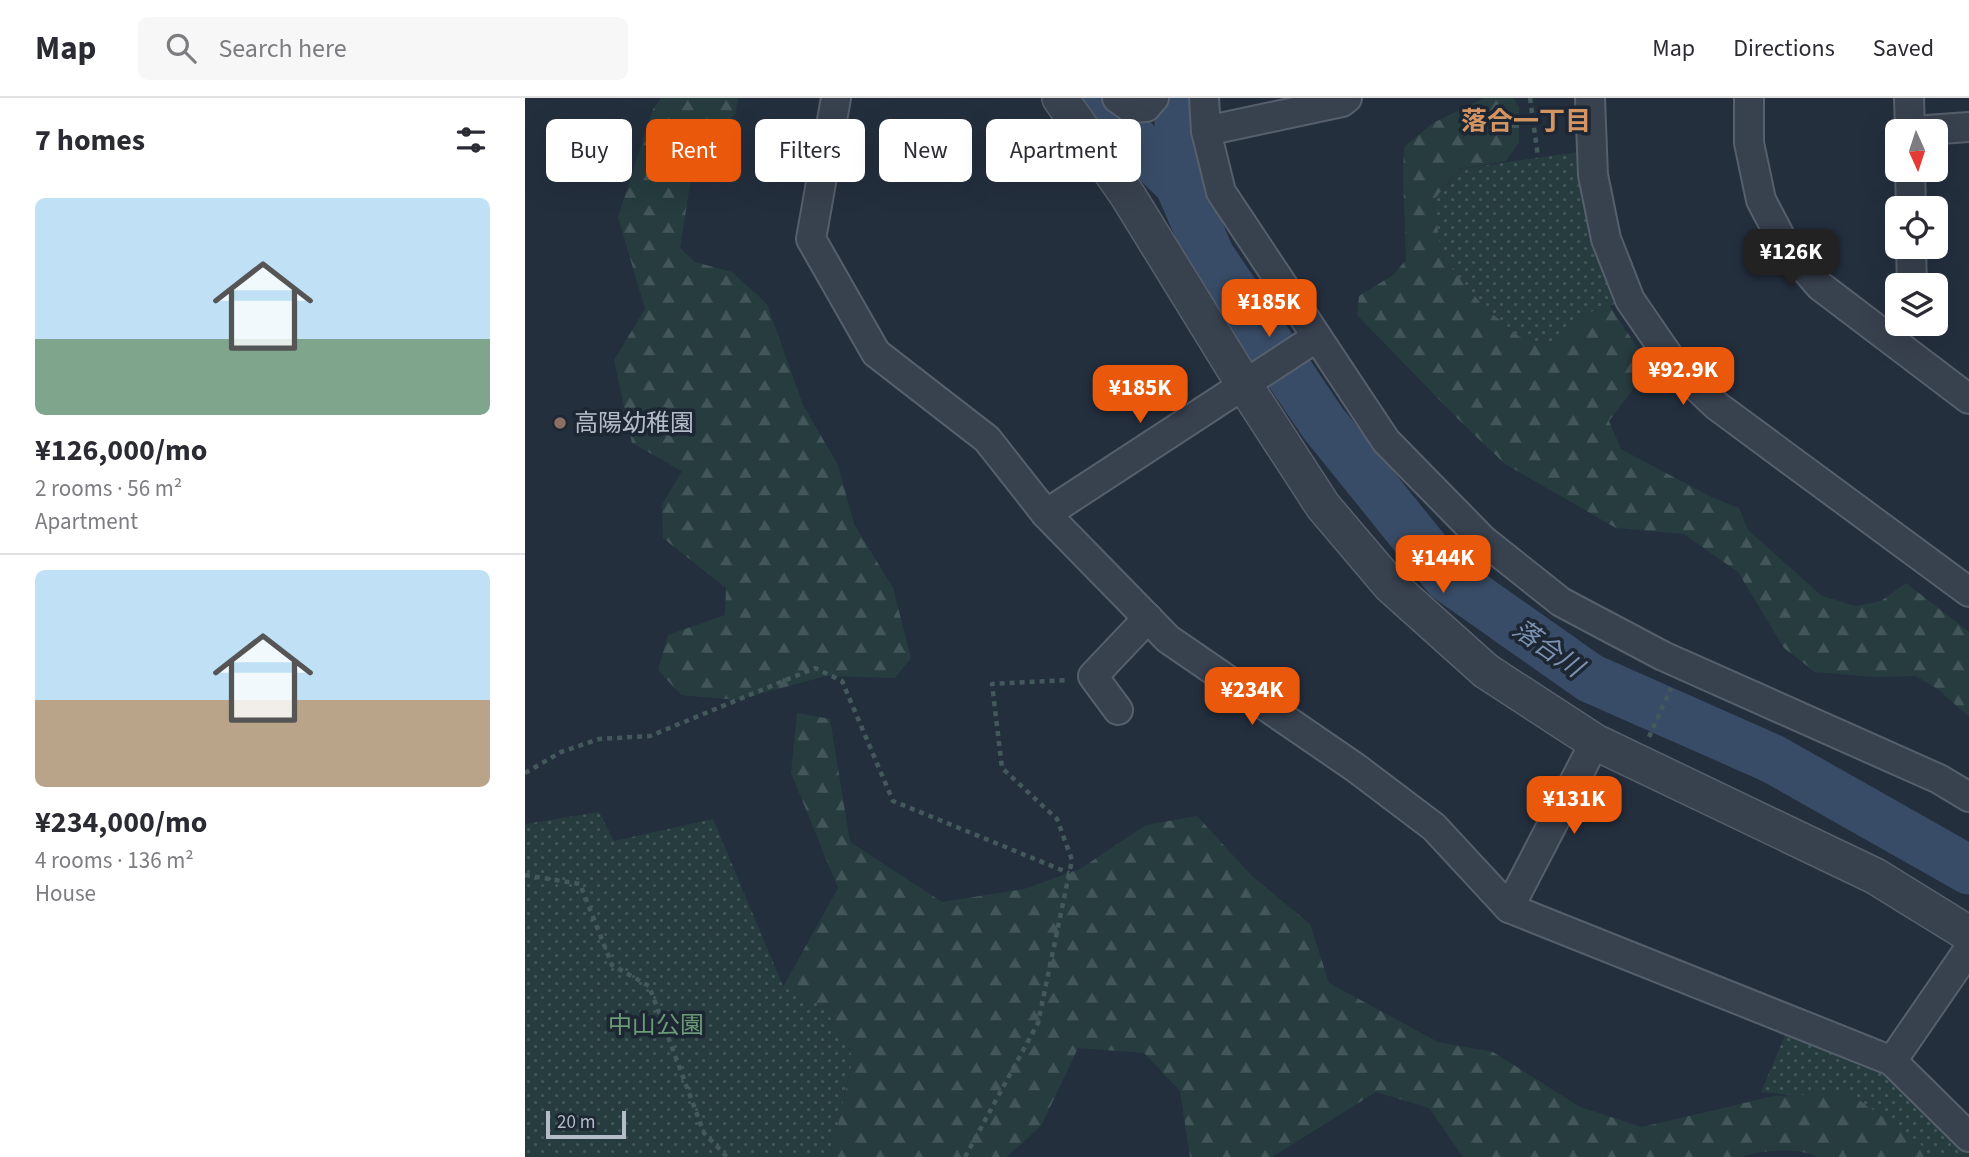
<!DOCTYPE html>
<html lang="en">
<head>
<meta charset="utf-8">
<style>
  :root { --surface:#fff; --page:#f7f7f7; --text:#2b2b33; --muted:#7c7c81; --line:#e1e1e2; --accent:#ea580c }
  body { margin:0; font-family:"Source Sans 3","Noto Sans JP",sans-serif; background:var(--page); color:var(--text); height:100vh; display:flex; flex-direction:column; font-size:26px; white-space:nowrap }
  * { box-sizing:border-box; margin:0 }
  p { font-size:23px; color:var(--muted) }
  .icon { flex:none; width:38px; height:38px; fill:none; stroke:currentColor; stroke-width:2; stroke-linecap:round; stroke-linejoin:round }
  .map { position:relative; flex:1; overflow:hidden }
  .side { display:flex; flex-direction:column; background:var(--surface); width:525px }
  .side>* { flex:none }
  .banner { position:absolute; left:21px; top:21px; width:665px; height:63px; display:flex; gap:14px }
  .needle { width:46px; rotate:177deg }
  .fabs { position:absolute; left:1360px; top:21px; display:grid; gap:14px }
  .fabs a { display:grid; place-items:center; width:63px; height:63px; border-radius:10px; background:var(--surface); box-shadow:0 7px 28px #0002; font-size:35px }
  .scale { position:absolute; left:21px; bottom:18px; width:80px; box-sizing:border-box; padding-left:7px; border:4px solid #b4bcc9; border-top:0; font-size:19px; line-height:24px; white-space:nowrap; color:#b4bcc9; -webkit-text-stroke:5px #1d2633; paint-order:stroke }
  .price { position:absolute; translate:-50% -60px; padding:0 16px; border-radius:14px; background:var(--accent); color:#fff; font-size:23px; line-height:46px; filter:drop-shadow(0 2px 4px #0008) }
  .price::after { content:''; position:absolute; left:50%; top:42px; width:21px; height:16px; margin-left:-10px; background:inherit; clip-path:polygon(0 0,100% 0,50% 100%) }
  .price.active { background:#222; color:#fff }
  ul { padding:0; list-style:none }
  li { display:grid; align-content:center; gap:14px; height:371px; padding:0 35px }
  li+li { border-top:2px solid var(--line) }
  li span { display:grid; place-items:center; height:217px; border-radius:10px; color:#555 }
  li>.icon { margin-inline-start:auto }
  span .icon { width:126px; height:126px; fill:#fffc; stroke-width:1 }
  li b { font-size:30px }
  h2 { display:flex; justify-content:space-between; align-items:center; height:84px; padding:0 35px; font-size:30px }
  .pill { padding:0 24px; border-radius:10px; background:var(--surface); box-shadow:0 7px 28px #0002; font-size:24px; line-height:63px }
  .pill.active { background:var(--accent); color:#fff }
  header { display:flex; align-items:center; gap:42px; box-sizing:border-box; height:98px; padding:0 35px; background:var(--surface); border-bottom:2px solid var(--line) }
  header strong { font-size:33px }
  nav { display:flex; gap:38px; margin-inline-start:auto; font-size:24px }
  .search { width:490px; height:63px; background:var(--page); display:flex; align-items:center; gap:18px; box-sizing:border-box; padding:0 24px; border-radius:10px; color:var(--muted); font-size:26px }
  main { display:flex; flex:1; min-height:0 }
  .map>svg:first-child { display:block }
  .grass { fill:url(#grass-dots) }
  .forest { fill:url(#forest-firs) }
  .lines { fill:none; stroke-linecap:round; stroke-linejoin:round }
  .river { stroke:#394c67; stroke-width:49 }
  .minor-casing { stroke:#565f6c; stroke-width:32 }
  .tertiary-casing { stroke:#565f6c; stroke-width:38 }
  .path { stroke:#44595c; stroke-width:4.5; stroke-dasharray:5 5; stroke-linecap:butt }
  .minor { stroke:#38414e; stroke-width:28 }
  .tertiary { stroke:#38414e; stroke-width:35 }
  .education-dot { fill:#8d6e63; stroke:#1d2633; stroke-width:2.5 }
  .labels { text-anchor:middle; stroke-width:7; stroke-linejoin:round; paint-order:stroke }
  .poi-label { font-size:24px; fill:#b4bcc9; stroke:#1d2633; text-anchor:start }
  .park-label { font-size:24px; fill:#6b9a76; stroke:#1d2633 }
  .neighbourhood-label { font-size:26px; font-weight:bold; fill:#d59563; stroke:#1d2633 }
  .water-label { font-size:26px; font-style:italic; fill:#7c92b1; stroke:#1d2633 }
</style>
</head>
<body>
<header>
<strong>Map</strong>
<div class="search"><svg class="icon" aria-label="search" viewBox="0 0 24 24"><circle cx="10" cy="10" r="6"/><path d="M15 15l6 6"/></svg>Search here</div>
<nav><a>Map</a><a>Directions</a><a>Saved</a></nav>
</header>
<main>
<section class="side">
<h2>7 homes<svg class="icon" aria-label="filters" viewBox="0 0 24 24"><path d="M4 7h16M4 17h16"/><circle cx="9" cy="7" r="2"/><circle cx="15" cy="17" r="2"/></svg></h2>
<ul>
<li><span style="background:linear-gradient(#bfe0f5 65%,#7fa58c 0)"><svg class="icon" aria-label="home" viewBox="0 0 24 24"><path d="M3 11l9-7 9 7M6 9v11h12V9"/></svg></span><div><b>¥126,000/mo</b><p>2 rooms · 56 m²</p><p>Apartment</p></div></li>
<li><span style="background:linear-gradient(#bfe0f5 60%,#b9a48a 0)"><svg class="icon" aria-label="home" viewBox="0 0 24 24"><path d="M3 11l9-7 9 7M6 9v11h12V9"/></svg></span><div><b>¥234,000/mo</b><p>4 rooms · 136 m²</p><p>House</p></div></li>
</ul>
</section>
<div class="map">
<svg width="1444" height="1059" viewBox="0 0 1444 1059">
  <defs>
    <pattern id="grass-dots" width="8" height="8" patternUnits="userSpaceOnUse" patternTransform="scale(1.75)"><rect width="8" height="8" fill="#263c3f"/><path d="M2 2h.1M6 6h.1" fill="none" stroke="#435659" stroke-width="1.8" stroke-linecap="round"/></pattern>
    <pattern id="forest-firs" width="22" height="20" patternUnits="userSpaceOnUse" patternTransform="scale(1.75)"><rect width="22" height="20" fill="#263c3f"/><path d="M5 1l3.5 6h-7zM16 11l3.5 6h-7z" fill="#435659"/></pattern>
  </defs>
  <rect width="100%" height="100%" fill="#242f3e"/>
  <g class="grass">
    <path d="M1060,53L1098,203L1061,216L1025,248L995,239L958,208L916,157L909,102L935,71Z"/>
    <path d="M74,714L89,743L188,721L258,888L298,907L328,959L306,1059H0V726Z"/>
    <path d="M1264,928L1362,969L1444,1054V1059H1351L1267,997L1236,994Z"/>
  </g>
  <g class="forest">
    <path d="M136,0H213L210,16L169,61L155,150L170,164L207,174L242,206L278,307L313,367L329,426L368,490L386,560L370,580L301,578L212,602L156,597L133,572L143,537L200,517L201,490L138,440L137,407L157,373L107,345L89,262L120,211L93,119L128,11Z"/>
    <path d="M959,0H988L994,9V44L981,63L934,71L909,102L916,157L958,208L995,239L1025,248L1061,216L1084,207L1114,252L1117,279L1084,323L1096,351L1184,398L1214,410L1223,432L1297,498L1331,508L1356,503L1381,485L1444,534V619L1414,592L1391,578L1349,579L1290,574L1259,550L1213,474L1159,436L1091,430L980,366L933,321L832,217L834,198L868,177L881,162L878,78L879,49L908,25Z"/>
    <path d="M272,615L305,621L325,744L417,804L499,791L555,771L621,727L672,718L726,777L785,826L804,885L913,944L968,954L1055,1009L1117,1029L1249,998L1324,995L1395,1045L1401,1059H1292C1277,1050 1234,1051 1218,1059H938L904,1010L851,994L747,1059H665L655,993L619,955L553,950L516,1028L482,1059H306L328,959L298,908L258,889L313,790L266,675Z"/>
  </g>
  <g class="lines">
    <g class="river">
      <path d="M570,0L578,12L654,86"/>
      <path d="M654,0V86L685,158L798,325L923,480L1065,580L1248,661L1444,772"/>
    </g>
    <g class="minor-casing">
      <g id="minor">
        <path d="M311,0L286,141L351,255L462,341L521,416L643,541L831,670L909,729L984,810L1367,963L1444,1039"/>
        <path d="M592,0L606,10L621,9L629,0"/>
        <path d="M679,0L681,33L696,94L861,343L958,442L1036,504L1138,558L1414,681L1444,699"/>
        <path d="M1065,0L1068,77L1081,141L1105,202L1151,269L1192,308L1444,494"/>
        <path d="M1224,0V45L1236,102L1259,146L1295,188L1444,301"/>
        <path d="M1384,0L1385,33"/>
        <path d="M681,33L817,4L822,0"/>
        <path d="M1388,33L1444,29"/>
        <path d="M1385,72L1386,110"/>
        <path d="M1386,149L1387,187"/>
        <path d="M521,416L792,239"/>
        <path d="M593,612L568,578L623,520"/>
        <path d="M984,810L1070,644"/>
        <path d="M1367,963L1444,851"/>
      </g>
    </g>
    <g class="tertiary-casing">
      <path id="tertiary" d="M535,0L603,98L720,288L798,408L865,487L961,573L1070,644L1350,778L1444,836"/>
    </g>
    <g class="path">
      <path d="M1005,0L1013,59"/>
      <path d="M1124,639L1146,590"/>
      <path d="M0,675L36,654L74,641L125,638L290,570L317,583L368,703L544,775"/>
      <path d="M0,777L55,786L87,867L124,888L179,1035L202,1059"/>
      <path d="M440,1059L513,925L547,762L532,721L477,670L467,586L543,582"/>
    </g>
    <use href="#minor" class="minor"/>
    <use href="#tertiary" class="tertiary"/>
  </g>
  <circle class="education-dot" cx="35" cy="325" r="7"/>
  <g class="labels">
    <g class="poi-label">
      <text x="49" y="333">高陽幼稚園</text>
    </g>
    <g class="park-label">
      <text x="131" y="935">中山公園</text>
    </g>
    <g class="neighbourhood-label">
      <text x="1001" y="32">落合一丁目</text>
    </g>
    <g class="water-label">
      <text transform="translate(1023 550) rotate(35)" y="9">落合川</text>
    </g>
  </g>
</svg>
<div class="fabs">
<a><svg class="needle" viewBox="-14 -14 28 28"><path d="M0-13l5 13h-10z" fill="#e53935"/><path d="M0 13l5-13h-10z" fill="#7c7c81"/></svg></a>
<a><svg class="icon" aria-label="locate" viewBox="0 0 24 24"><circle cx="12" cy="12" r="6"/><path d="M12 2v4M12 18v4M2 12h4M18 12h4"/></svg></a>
<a><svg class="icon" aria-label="layers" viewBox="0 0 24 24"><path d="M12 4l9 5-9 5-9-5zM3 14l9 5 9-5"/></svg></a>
</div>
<div class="scale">20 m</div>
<b class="price active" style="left:1266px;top:191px">¥126K</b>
<b class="price" style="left:744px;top:241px">¥185K</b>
<b class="price" style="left:1158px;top:309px">¥92.9K</b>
<b class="price" style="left:615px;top:327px">¥185K</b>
<b class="price" style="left:918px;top:497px">¥144K</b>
<b class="price" style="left:727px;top:629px">¥234K</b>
<b class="price" style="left:1049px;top:738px">¥131K</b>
<div class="banner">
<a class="pill">Buy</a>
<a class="pill active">Rent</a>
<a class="pill">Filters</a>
<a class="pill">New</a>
<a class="pill">Apartment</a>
</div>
</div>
</main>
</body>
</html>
